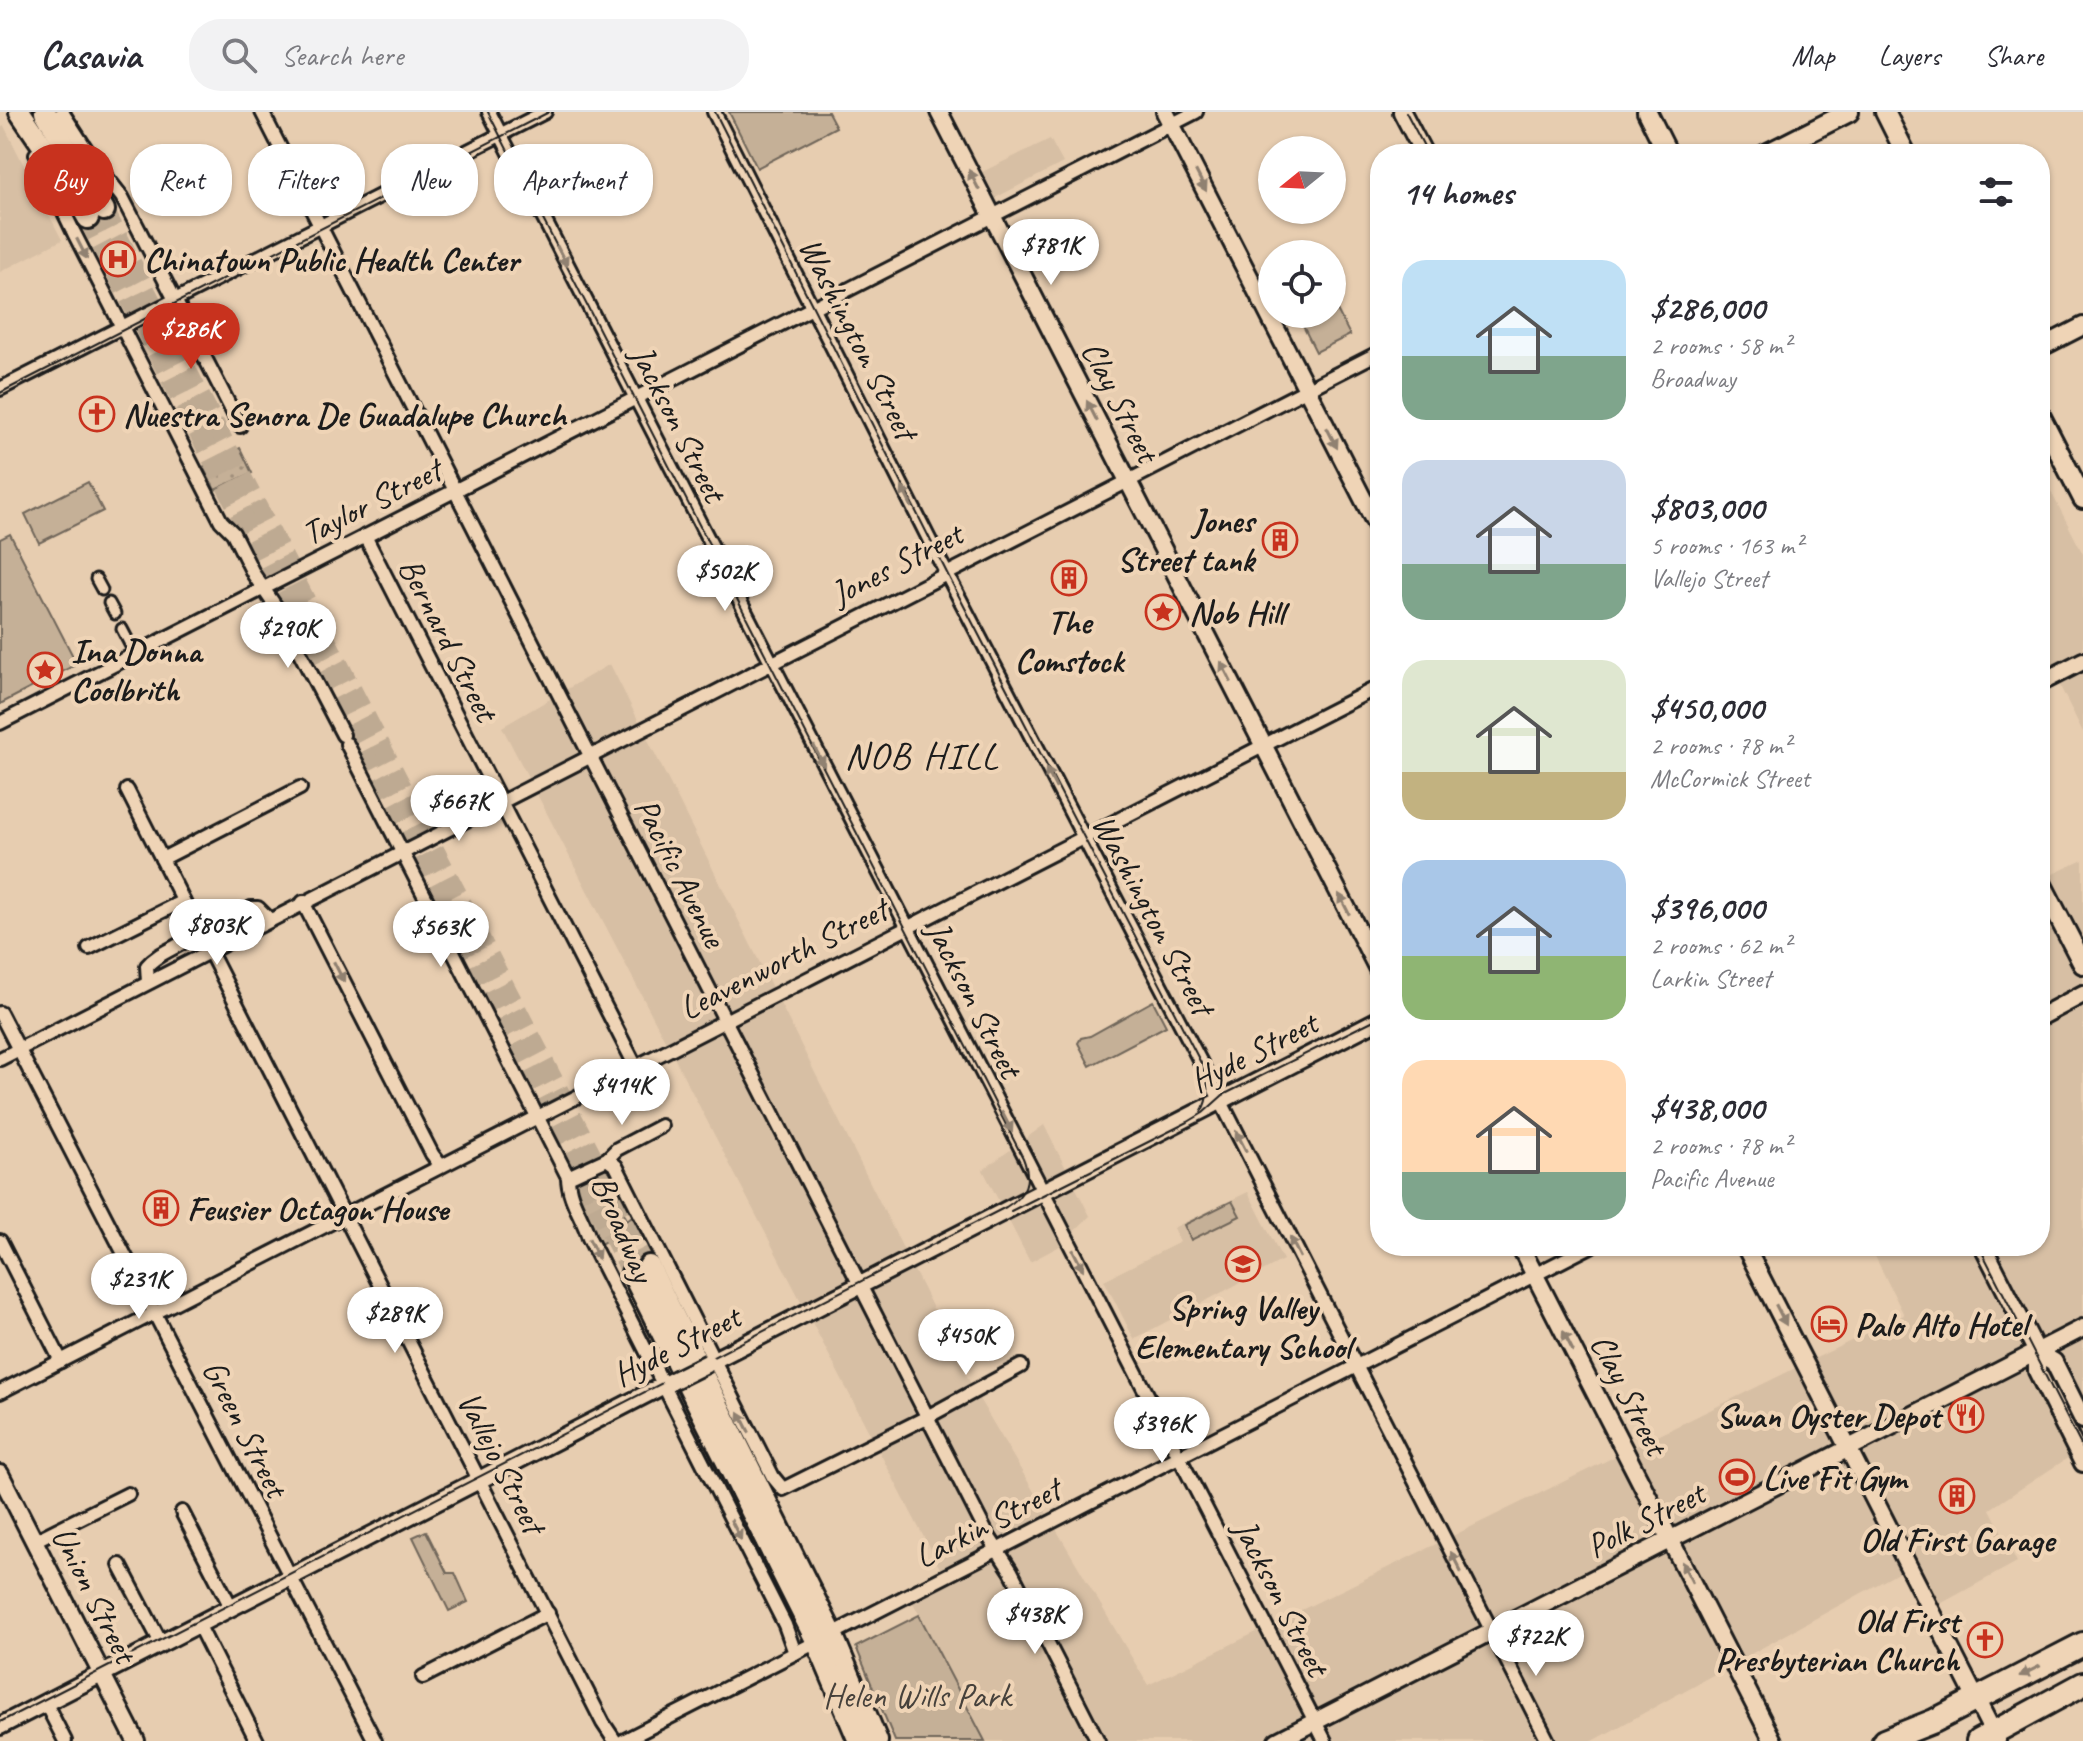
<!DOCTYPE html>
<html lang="en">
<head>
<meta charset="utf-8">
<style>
  :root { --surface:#fff; --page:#f2f2f3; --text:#2b2b33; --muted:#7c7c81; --line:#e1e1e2; --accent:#c8321e }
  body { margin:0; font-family:Caveat,sans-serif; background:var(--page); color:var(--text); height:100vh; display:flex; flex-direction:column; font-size:30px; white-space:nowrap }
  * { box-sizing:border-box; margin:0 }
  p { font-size:26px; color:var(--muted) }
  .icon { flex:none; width:44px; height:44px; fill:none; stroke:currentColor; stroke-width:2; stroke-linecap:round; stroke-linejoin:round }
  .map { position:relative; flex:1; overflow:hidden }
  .side { position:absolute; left:1370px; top:32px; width:680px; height:1112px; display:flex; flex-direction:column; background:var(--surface); border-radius:32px; box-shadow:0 2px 6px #0004 }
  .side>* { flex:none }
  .hud { position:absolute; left:24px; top:32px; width:760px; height:72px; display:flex; gap:16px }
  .needle { width:52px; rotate:252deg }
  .fabs { position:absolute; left:1258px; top:24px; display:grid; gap:16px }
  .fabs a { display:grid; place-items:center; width:88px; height:88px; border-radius:50%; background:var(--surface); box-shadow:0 2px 6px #0004; font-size:40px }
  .price { position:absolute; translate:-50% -68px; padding:0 18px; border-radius:28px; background:#fff; color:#222; font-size:26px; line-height:52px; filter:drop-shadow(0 2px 4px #0008) }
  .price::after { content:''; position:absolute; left:50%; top:48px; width:24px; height:18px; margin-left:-12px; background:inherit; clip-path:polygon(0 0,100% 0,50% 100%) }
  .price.active { background:var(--accent); color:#fff }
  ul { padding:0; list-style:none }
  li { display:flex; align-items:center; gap:24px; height:200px; padding:0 32px }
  li span { display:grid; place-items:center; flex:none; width:224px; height:160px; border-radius:24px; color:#555 }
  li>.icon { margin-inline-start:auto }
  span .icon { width:96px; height:96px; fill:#fffc; stroke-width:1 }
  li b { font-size:34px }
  h2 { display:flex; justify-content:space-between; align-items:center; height:96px; padding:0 32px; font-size:34px }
  .pill { padding:0 28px; border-radius:32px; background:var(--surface); box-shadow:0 2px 6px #0004; font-size:28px; line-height:72px }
  .pill.active { background:var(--accent); color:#fff }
  header { display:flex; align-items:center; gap:48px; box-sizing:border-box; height:112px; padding:0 40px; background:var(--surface); border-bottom:2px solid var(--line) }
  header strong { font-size:38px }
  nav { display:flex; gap:44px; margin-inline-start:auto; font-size:28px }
  .search { width:560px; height:72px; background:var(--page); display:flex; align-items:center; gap:20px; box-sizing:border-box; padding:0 28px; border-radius:32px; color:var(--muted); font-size:30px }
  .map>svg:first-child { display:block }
  .built { fill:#d7bfa4 }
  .park { fill:#c5b097; stroke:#70665a; stroke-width:2 }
  .garden { fill:url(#garden-dots); stroke:#70665a; stroke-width:2 }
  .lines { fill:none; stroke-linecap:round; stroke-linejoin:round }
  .primary-tunnel { stroke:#beaa92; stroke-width:20; stroke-dasharray:20 10; stroke-linecap:butt }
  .pedestrian-casing { stroke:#1c1c1c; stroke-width:15 }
  .minor-casing { stroke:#1c1c1c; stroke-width:18 }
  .tertiary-casing { stroke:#1c1c1c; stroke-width:22 }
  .secondary-casing { stroke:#1c1c1c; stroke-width:24 }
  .primary-casing { stroke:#1c1c1c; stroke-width:26 }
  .trunk-casing { stroke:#1c1c1c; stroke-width:28 }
  .pedestrian { stroke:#efd4b6; stroke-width:9 }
  .minor { stroke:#efd4b6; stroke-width:12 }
  .tertiary { stroke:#efd4b6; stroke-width:16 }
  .secondary { stroke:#efd4b6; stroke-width:18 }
  .primary { stroke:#efd4b6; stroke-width:20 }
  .trunk { stroke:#efd4b6; stroke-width:22 }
  .tram { stroke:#1c1c1c; stroke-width:2 }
  .tertiary-bridge-casing { stroke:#1c1c1c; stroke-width:22; stroke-linecap:butt }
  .tertiary-bridge { stroke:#efd4b6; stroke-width:16 }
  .oneway { fill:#908171 }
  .labels { text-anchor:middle; stroke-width:8; stroke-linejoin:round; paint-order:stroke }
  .poi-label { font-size:34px; font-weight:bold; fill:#1c1c1c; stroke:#efd4b6; text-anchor:start }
  .street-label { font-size:34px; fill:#1c1c1c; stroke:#efd4b6 }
  .park-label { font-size:34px; fill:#46413b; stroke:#efd4b6 }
  .quarter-label { font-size:38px; letter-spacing:2px; fill:#1c1c1c; stroke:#efd4b6 }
</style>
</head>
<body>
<header>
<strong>Casavia</strong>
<div class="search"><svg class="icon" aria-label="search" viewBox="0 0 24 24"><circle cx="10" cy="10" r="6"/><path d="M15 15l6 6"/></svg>Search here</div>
<nav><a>Map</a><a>Layers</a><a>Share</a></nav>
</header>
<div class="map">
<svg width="2083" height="1629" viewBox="0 0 2083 1629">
  <defs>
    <pattern id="garden-dots" width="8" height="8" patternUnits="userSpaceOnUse" patternTransform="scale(2)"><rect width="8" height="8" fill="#c5b097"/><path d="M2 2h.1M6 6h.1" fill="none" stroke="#9f8e7a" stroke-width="1.8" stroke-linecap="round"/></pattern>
  </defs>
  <rect width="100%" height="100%" fill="#e7cdb0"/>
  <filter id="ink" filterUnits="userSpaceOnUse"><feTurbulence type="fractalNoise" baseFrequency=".0125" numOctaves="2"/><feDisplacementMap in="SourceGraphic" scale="16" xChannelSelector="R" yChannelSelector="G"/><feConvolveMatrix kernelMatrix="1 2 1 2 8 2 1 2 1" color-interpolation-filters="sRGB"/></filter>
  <g filter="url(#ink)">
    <g class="built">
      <path d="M4,14L62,128L0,160V16Z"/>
      <path d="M1050,27L1063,51L995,86L982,60Z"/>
      <path d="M2041,360L2083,442V620L2044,542L2040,544Z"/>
      <path d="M610,552L975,1280L1148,1573L1904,1203L1870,1134H2040V768L2083,748V1336L1990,1397L2017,1450L1931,1497L1909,1455L1593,1629H985L909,1483L944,1464L502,615Z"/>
      <path d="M1044,1013L1090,1104L1058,1135L1030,1150L983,1058Z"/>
      <path d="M1248,1080L1283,1148L1134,1227L1104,1168L1180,1130L1173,1116Z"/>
    </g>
    <g class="park">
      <path d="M729,0H828L836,15L757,56Z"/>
      <path d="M1332,188L1350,223L1316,240L1297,202H1332Z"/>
      <path d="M88,370L103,399L39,431L25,402Z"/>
      <path d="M10,422L77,552L0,592V427Z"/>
      <path d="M1153,889L1166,914L1090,954L1078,931L1081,926L1090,924Z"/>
      <path d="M604,1055L627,1108L632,1104L636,1112L600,1132L572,1075L574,1071Z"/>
      <path d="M1232,1089L1240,1104L1191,1128L1184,1113Z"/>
      <path d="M426,1419L447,1461H455L468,1490L449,1499L413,1425Z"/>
      <path d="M919,1503L985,1629H895L856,1535Z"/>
    </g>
    <path class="garden" d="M240,336L252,361L215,378L203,355Z"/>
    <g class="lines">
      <g class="primary-tunnel">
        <path d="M104,98L649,1154"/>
        <path d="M88,106L632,1161"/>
      </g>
      <g class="pedestrian-casing">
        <g id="pedestrian">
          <path d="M96,467L102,478"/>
          <path d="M109,491L115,502"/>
          <path d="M122,517L135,542"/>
        </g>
      </g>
      <g class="minor-casing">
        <g id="minor">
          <path d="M62,0L93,48L122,85L240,314"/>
          <path d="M262,0L987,1422L1011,1459L1098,1629"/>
          <path d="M489,0L1325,1629"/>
          <path d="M714,0L939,447L1213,974L1548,1629"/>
          <path d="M36,42L74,121L221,409L233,421L254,463L276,495L343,623"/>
          <path d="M0,277L545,0"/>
          <path d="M365,424L636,955"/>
          <path d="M0,611L1196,0"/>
          <path d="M347,632L568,1065C568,1087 583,1105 589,1126L785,1513L795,1541"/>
          <path d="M127,678L197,816"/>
          <path d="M162,747L300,676"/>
          <path d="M303,790L432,1042L441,1054"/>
          <path d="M197,816H215L251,796H258L269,807"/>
          <path d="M89,836L183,789"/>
          <path d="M209,838L603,1611L615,1629"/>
          <path d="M148,870L147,854C161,837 185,836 197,816"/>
          <path d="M0,901L375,1629"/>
          <path d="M0,947L1380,240"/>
          <path d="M607,1047L616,1054L773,1365L783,1377L927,1305L1021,1254"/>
          <path d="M568,1065L607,1047L617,1037L661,1014"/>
          <path d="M0,1129L61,1249"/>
          <path d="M0,1280L1380,574"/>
          <path d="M182,1400L231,1495"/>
          <path d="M34,1429L128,1382"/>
          <path d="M120,1453L161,1531"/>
          <path d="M198,1512L257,1629"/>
          <path d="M423,1565L548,1501"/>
          <path d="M45,1590L65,1629"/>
          <path d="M623,1629L1591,1134"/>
        </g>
      </g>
      <g class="tertiary-casing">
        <g id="tertiary">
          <path d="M939,0L1380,861"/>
          <path d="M1165,0L1380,420"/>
          <path d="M1402,0L1424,42"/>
          <path d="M2040,236L2083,214"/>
          <path d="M2040,571L2083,549"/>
          <path d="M2040,905L2083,882"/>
          <path d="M1520,1134L1773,1629"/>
          <path d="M1745,1134L1997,1628"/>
          <path d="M1983,1134L2037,1240V1259L2083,1351"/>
          <path d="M2037,1240L2054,1250L2083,1308"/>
          <path d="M708,1251L1380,907"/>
          <path d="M0,1362L136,1629"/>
          <path d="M0,1614L670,1270"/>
          <path d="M1277,1629L2083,1216"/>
        </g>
      </g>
      <g class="secondary-casing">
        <g id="secondary">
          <path d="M1647,0L1668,42"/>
          <path d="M1885,0L1906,42"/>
          <path d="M1766,42L1849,0"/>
          <path d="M2040,303L2083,387"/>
          <path d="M2040,769L2083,852"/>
        </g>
      </g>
      <g class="primary-casing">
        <g id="primary">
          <path d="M20,0L66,68L88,106"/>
          <path d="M45,0L104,98"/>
          <path d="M649,1154L832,1522L877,1629"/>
          <path d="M632,1161L817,1530L859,1629"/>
        </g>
      </g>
      <g class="trunk-casing">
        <g id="trunk">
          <path d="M1884,1629L1934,1609L2083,1532"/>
          <path d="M1978,1629L2083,1572"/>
        </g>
      </g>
      <use href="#pedestrian" class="pedestrian"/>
      <use href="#minor" class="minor"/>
      <use href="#tertiary" class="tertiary"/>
      <use href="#secondary" class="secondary"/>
      <use href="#primary" class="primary"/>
      <use href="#trunk" class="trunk"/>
      <g class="tram">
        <path d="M715,0L951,469L1201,951C1208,967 1211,984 1201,1000"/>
        <path d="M1406,0L1428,42"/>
        <path d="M0,281L549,0"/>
        <path d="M1011,1099L1188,1010L1203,1001L1223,983L1380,905"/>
        <path d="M1979,1134L2083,1337"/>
        <path d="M0,1610L1006,1095C1026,1083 1032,1068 1023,1046L488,0"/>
      </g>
      <g class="tertiary-bridge-casing">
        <path id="tertiary-bridge" d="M670,1270L708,1251"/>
      </g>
      <use href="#tertiary-bridge" class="tertiary-bridge"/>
    </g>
    <defs><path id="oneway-solid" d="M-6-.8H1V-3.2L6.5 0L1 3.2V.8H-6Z" transform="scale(2)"/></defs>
    <g class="oneway">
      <use href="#oneway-solid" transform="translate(974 68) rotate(-117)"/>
      <use href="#oneway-solid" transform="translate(1201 69) rotate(63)"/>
      <use href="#oneway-solid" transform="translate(82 137) rotate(63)"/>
      <use href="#oneway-solid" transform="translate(562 144) rotate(63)"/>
      <use href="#oneway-solid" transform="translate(1092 299) rotate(-117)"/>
      <use href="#oneway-solid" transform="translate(1332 326) rotate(63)"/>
      <use href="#oneway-solid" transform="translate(907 385) rotate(-116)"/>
      <use href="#oneway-solid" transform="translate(1226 560) rotate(-117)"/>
      <use href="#oneway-solid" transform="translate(819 644) rotate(63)"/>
      <use href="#oneway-solid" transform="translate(1051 666) rotate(-117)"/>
      <use href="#oneway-solid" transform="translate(1344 792) rotate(-117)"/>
      <use href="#oneway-solid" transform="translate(339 860) rotate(63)"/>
      <use href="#oneway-solid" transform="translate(1007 1010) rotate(63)"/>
      <use href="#oneway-solid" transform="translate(1241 1029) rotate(-117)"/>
      <use href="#oneway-solid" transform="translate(1295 1135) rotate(-117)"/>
      <use href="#oneway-solid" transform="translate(594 1137) rotate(64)"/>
      <use href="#oneway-solid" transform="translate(1078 1148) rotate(63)"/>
      <use href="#oneway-solid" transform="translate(1781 1203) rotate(63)"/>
      <use href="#oneway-solid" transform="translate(1568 1229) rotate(-117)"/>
      <use href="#oneway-solid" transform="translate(744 1310) rotate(-117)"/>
      <use href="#oneway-solid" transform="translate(736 1418) rotate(63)"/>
      <use href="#oneway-solid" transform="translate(1456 1450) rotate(-117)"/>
      <use href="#oneway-solid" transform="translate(1687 1460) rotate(-117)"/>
      <use href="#oneway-solid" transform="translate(2030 1559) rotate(153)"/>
    </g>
  </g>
  <defs>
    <g id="hospital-ring" transform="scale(1.8)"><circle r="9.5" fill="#efd4b6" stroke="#c8321e" stroke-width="1.5"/><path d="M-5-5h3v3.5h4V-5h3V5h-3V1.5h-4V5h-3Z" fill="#c8321e"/></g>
    <g id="church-ring" transform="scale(1.8)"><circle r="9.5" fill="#efd4b6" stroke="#c8321e" stroke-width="1.5"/><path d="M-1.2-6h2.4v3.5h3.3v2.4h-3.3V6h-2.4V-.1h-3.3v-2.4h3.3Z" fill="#c8321e"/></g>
    <g id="building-ring" transform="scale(1.8)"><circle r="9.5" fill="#efd4b6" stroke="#c8321e" stroke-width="1.5"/><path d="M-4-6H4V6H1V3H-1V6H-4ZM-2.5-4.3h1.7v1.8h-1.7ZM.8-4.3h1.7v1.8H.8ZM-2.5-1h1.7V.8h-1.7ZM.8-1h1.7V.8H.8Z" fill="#c8321e"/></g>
    <g id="sight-ring" transform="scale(1.8)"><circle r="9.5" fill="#efd4b6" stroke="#c8321e" stroke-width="1.5"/><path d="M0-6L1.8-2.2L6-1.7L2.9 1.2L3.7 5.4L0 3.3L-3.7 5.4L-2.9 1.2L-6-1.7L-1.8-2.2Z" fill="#c8321e"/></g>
    <g id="school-ring" transform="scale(1.8)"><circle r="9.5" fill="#efd4b6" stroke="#c8321e" stroke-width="1.5"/><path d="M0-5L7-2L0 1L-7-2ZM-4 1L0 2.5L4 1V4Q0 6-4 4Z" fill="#c8321e"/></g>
    <g id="hotel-ring" transform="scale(1.8)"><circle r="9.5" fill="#efd4b6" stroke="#c8321e" stroke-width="1.5"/><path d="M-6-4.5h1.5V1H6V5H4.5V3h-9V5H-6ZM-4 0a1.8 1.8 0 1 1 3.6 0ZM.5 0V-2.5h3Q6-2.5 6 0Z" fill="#c8321e"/></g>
    <g id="restaurant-ring" transform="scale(1.8)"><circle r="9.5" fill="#efd4b6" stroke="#c8321e" stroke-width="1.5"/><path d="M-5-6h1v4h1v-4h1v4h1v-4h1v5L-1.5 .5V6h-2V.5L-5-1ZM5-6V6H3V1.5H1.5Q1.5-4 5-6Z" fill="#c8321e"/></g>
    <g id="stadium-ring" transform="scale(1.8)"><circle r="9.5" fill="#efd4b6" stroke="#c8321e" stroke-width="1.5"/><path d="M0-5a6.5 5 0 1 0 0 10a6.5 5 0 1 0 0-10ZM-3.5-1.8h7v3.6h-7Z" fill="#c8321e"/></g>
  </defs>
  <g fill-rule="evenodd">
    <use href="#hospital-ring" x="118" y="147"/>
    <use href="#church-ring" x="97" y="302"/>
    <use href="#building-ring" x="1280" y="428"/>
    <use href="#building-ring" x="1069" y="466"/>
    <use href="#sight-ring" x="1163" y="500"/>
    <use href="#sight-ring" x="45" y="558"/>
    <use href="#building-ring" x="161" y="1096"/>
    <use href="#school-ring" x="1243" y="1152"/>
    <use href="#hotel-ring" x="1829" y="1212"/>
    <use href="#restaurant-ring" x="1966" y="1303"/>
    <use href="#stadium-ring" x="1737" y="1365"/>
    <use href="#building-ring" x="1957" y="1384"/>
    <use href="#church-ring" x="1985" y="1528"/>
  </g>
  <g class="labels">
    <g class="poi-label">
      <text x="144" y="159">Chinatown Public Health Center</text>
      <text x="123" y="314">Nuestra Senora De Guadalupe Church</text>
      <text x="1254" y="420" text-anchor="end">Jones<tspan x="1254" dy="39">Street tank</tspan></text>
      <text x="1189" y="512">Nob Hill</text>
      <text x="1069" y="521" text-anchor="middle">The<tspan x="1069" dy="39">Comstock</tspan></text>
      <text x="71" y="550">Ina Donna<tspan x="71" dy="39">Coolbrith</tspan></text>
      <text x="187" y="1108">Feusier Octagon House</text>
      <text x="1243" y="1207" text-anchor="middle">Spring Valley<tspan x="1243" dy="39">Elementary School</tspan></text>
      <text x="1855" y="1224">Palo Alto Hotel</text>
      <text x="1940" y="1315" text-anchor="end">Swan Oyster Depot</text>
      <text x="1763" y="1377">Live Fit Gym</text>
      <text x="1957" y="1439" text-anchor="middle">Old First Garage</text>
      <text x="1959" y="1520" text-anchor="end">Old First<tspan x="1959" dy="39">Presbyterian Church</tspan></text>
    </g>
    <g class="street-label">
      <text transform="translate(859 226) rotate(63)" y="12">Washington Street</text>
      <text transform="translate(1121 289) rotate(63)" y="12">Clay Street</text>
      <text transform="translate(679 311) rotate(63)" y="12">Jackson Street</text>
      <text transform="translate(371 389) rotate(-27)" y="12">Taylor Street</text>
      <text transform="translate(896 451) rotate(-27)" y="12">Jones Street</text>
      <text transform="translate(449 527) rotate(63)" y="12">Bernard Street</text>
      <text transform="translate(681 760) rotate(63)" y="12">Pacific Avenue</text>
      <text transform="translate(1154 802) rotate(62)" y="12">Washington Street</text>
      <text transform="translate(783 846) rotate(-27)" y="12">Leavenworth Street</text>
      <text transform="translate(975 887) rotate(63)" y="12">Jackson Street</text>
      <text transform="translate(1253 939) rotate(-27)" y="12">Hyde Street</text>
      <text transform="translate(624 1116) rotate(67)" y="12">Broadway</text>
      <text transform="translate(676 1233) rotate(-27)" y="12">Hyde Street</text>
      <text transform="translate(1630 1282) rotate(63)" y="12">Clay Street</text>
      <text transform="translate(246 1316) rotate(63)" y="12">Green Street</text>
      <text transform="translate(502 1350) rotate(63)" y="12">Vallejo Street</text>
      <text transform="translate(1645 1407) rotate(-27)" y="12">Polk Street</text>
      <text transform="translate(987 1410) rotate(-27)" y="12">Larkin Street</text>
      <text transform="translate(95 1482) rotate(63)" y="12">Union Street</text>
      <text transform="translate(1282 1485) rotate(63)" y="12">Jackson Street</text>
    </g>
    <g class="park-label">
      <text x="917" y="1595">Helen Wills Park</text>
    </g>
    <g class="quarter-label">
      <text x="922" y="656">NOB HILL</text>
    </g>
  </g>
</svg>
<div class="fabs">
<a><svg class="needle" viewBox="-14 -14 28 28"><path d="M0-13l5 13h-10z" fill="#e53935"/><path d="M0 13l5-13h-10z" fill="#7c7c81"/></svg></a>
<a><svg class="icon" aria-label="locate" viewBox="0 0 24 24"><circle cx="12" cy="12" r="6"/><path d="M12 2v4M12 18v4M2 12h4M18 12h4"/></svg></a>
</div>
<b class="price" style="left:1051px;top:175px">$781K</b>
<b class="price active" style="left:191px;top:259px">$286K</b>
<b class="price" style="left:725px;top:501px">$502K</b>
<b class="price" style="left:288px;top:558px">$290K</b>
<b class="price" style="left:459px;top:731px">$667K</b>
<b class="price" style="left:217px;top:855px">$803K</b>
<b class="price" style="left:441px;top:857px">$563K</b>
<b class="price" style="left:622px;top:1015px">$414K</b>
<b class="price" style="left:139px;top:1209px">$231K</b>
<b class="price" style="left:395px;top:1243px">$289K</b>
<b class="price" style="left:966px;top:1265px">$450K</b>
<b class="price" style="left:1162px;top:1353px">$396K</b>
<b class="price" style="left:1035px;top:1544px">$438K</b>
<b class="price" style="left:1536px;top:1566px">$722K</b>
<div class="hud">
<a class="pill active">Buy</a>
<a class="pill">Rent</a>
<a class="pill">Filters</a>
<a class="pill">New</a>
<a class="pill">Apartment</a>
</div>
<section class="side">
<h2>14 homes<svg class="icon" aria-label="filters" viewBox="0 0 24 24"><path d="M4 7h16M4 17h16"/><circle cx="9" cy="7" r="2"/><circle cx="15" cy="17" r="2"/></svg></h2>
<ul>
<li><span style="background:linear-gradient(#bfe0f5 60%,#7fa58c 0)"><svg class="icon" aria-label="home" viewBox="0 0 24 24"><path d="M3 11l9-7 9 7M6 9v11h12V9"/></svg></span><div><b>$286,000</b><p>2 rooms · 58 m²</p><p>Broadway</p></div></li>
<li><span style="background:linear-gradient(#c9d6e8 65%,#7fa58c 0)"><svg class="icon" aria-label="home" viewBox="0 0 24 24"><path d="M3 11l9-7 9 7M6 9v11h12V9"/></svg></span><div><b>$803,000</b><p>5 rooms · 163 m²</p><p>Vallejo Street</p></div></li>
<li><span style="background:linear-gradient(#dfe7d0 70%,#c2b280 0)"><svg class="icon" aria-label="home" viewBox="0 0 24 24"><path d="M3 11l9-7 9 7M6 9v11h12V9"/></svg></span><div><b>$450,000</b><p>2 rooms · 78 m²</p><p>McCormick Street</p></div></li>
<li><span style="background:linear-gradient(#a9c7e8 60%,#8fb573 0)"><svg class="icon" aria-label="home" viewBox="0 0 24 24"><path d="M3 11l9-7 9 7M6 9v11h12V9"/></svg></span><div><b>$396,000</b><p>2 rooms · 62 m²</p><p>Larkin Street</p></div></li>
<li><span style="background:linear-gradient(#ffd9b3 70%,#7fa58c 0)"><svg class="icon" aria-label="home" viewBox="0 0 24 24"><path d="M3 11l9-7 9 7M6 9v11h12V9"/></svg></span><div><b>$438,000</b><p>2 rooms · 78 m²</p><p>Pacific Avenue</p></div></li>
</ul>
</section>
</div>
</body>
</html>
